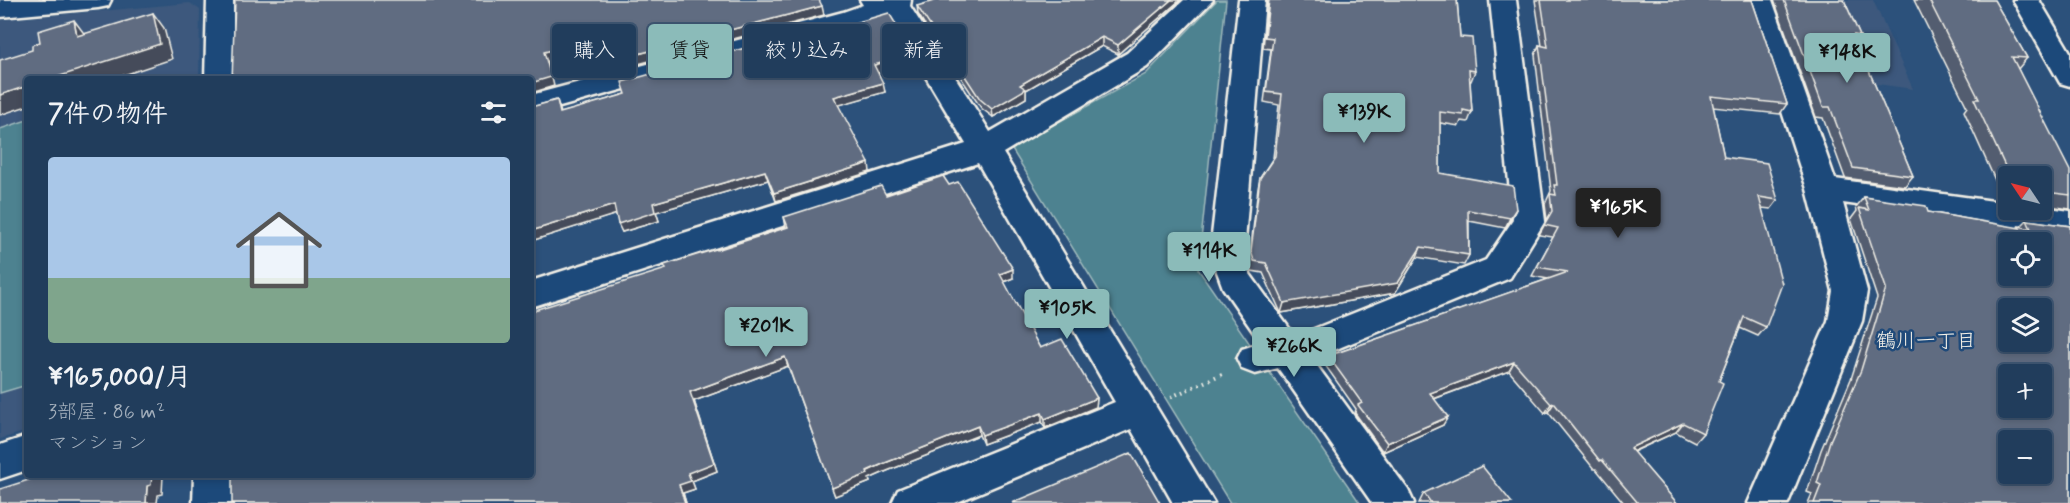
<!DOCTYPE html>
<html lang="ja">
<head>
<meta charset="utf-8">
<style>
  :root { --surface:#213d5c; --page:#2d4865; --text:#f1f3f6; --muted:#a2aebb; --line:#3e5672; --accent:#8bbbb9 }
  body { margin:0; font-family:Mynerve,"Klee One",sans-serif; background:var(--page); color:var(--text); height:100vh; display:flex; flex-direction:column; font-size:22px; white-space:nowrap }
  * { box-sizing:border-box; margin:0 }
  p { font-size:20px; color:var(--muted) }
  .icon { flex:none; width:33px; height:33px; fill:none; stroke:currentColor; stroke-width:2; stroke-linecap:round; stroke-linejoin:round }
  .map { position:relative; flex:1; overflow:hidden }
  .panel { position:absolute; left:24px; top:76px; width:510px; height:402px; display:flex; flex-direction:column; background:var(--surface); border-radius:6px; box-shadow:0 3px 9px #0003,0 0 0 2px var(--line) }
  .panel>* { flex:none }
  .hud { position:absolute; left:552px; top:24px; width:570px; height:54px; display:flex; gap:12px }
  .needle { width:39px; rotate:305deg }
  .fabs { position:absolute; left:1998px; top:166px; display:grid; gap:12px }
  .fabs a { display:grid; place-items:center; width:54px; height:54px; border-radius:6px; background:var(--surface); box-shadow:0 3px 9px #0003,0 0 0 2px var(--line); font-size:30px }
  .price { position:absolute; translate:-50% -51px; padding:0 14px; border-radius:6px; background:var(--accent); color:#111; font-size:20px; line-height:39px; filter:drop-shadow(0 2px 3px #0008) }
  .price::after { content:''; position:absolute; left:50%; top:36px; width:18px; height:14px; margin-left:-9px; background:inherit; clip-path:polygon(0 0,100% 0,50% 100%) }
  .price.selected { background:#222; color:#fff }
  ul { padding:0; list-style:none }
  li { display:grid; align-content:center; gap:12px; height:318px; padding:0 24px }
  li span { display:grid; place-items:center; height:186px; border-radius:6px; color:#555 }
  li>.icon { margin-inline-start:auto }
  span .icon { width:108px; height:108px; fill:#fffc; stroke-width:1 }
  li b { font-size:26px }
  h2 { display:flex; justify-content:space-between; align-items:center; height:72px; padding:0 24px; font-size:26px }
  .tag { padding:0 21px; border-radius:6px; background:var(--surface); box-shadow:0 3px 9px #0003,0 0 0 2px var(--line); font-size:21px; line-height:54px }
  .tag.selected { background:var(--accent); color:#111 }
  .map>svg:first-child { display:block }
  .built { fill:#3c597d }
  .green { fill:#4d8290; stroke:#a0babc; stroke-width:1.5 }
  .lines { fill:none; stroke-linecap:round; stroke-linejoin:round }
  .minor-casing { stroke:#f4f1e8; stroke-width:5 }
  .path { stroke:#f4f1e8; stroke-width:4; stroke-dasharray:1.5 4.5; stroke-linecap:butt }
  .minor { fill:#1f4a7a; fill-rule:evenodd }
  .wall { fill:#535d6f; stroke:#f4f1e8; stroke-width:1.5 }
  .shaded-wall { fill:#444c5a; stroke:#f4f1e8; stroke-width:1.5 }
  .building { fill:#616c81; stroke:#f4f1e8; stroke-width:1.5; fill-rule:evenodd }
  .labels { text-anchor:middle; stroke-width:5; stroke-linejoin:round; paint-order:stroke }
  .neighbourhood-label { font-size:20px; fill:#f4f1e8; stroke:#1f4a7a }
</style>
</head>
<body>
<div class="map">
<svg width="2070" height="503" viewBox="0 0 2070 503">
  <rect width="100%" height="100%" fill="#2c517b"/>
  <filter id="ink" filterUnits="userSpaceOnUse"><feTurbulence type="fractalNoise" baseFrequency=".0167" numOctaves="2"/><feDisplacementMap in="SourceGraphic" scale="12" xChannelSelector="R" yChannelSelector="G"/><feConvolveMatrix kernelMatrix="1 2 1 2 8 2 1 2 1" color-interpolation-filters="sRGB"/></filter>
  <g filter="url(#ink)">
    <g class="built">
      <path d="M1772,0H1873L1913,89L1797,73Z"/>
      <path d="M190,3L200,10L199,79L27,80V431L0,439V20Z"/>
    </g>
    <g class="green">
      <path d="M1217,0H1226L1198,269L1360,503H1230L1011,148L1146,74Z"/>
      <path d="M27,120V385L0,393V129Z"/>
    </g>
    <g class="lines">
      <g class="minor-casing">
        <g id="minor">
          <path d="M0,0H111L108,6L98,8L0,17Z"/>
          <path d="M207,0H233V80H205Z"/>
          <path d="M860,0H911L910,6L990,132L1127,53L1184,0H1213L1147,67L1003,153L1214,503H1173L1131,429L955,503H892L898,490L1115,402L978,163L531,307V281L966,144L890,17L887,16L531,115V95L843,12L863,5Z"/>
          <path d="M1239,0H1265L1244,253L1250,274L1294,335L1309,331L1486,260L1513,220L1490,0H1516L1545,221L1510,278L1312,359L1408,490L1414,503H1372L1278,368L1255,374L1242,369L1237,359L1242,349L1261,343L1223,288L1210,253Z"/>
          <path d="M1746,0H1772L1835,179L2008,203V210H2042V207L2070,211V235L1843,203L1867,291L1862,321L1788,503H1748L1828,321L1833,291L1807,189Z"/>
          <path d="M2013,0H2039L2070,52V86L2060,83Z"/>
          <path d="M27,436V470L0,479V445Z"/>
          <path d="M194,476H232L233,503H193Z"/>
        </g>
      </g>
      <path class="path" d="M1171,397L1222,374"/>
      <use href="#minor" class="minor"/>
    </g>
    <g class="wall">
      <path d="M1180,0L1118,54L1102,46L1026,90V98L993,117L981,108L946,55L944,56L918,14L917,6Z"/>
      <path d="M1268,0H1457L1460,37L1475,71L1471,81H1470L1472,112L1468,122L1461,121L1459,126L1440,123V173L1516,209L1511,219L1505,228L1469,221V255L1464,265L1417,257L1395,293L1281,313L1263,273L1252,271L1249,262L1258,188L1260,178L1273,158L1279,105L1264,102L1271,49L1263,48Z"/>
      <path d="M1535,0H1752L1787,104L1780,114L1713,107L1724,157L1778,200L1771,209L1762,208L1766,327L1758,336L1740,328L1719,381L1703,433L1695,442L1676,432L1633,452L1677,503H1624L1596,469H1594L1548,412L1545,413L1509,371L1434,399L1443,425L1383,452L1355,413L1356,409L1325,365L1328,356L1548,279L1532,276L1553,237L1539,235L1547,220L1545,204L1551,191L1535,55L1539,45L1542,46Z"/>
      <path d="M1774,0H1844L1860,36L1856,40L1913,176L1905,186L1845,178L1823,118L1816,117Z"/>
      <path d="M1914,0H1994L2027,58L2018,69L2070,195V209L2043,205L2042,206V177H2008V201L2004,200L1964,111L1967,107Z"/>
      <path d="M834,29L914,54L915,63L878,73L885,92L838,105L870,172L776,201L768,180L656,212L659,221L622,232L616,214L531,241V107L557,100L561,113L626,94Z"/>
      <path d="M886,195L1013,278L1004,282L1040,348L1097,398L1096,407L1045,428L1042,422L983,444L979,435L887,471L869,479L870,482L835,496L788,366L694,401L717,471L692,481L695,489L683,493L686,503H232L531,476L666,269L786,227L784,217Z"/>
      <path d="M1864,197L1928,212L2017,228L2019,226L2020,227L2027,220L2070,226V503H1808L1812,494L1807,492L1821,450L1851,379L1877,298L1851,219L1857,211L1856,207Z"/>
      <path d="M1424,493L1512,503H1419Z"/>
    </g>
    <g class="shaded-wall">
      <path d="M1171,0H1180L1118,54V45Z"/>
      <path d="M822,6L824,15L619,69L615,60Z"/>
      <path d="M153,13L164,28L172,59L109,80H48Z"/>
      <path d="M74,20L86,36H77Z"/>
      <path d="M608,36L611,45L548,61L554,86L531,93V83L544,52Z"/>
      <path d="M1102,37V46L1026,90V98L993,117L992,109L1020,85Z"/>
      <path d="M944,47H946V55L944,56Z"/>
      <path d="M914,54L915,63L875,74L874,65Z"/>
      <path d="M483,76L485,80H471Z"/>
      <path d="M883,83L885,92L836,106L834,97Z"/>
      <path d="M27,86V106L0,115V95Z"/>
      <path d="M869,163L870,172L776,201L774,193Z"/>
      <path d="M765,171L768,180L656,212L659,221L622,232L618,224L653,203Z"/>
      <path d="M614,205L617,214L531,241V231Z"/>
      <path d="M1516,209L1511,219L1505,228L1510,218Z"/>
      <path d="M1421,247L1417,257L1395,293L1281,313L1284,303Z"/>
      <path d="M1013,269V278L1000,283V274Z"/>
      <path d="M785,357L788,366L694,401L717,471L692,481L695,489L683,493L686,503H685L679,485L690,392Z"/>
      <path d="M1514,362L1509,371L1425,402L1430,393Z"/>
      <path d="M1097,398L1096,407L1045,428V419Z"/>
      <path d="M1554,403L1548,412L1545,413L1551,404Z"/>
      <path d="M1042,413V422L983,444L982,435Z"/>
      <path d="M1448,417L1443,425L1383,452L1387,443Z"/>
      <path d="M1683,423L1676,432L1623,456L1630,448Z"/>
      <path d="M978,426L979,435L887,471L869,479L870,482L835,496L832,488L885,463Z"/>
      <path d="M152,476H163L162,494L158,495L157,503H146L147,486Z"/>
    </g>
    <g class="building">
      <path d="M235,0H819L822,6L615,60L608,36L544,52L551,77L531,83V80H484L483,76L471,80H232Z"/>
      <path d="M937,0H1171L1118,45L1102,37L1020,85L1026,89L992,109L980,99L946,47H944L917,6Z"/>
      <path d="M1269,0H1457L1460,37L1472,38L1475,71L1469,70L1472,112L1463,110V115L1440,112V173L1513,186L1516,209L1510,218L1468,210L1469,255L1421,247L1398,283L1284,303L1266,263L1254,261L1251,251L1260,178L1275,156L1282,94L1266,92L1273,38L1265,37Z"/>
      <path d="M1541,0H1752L1787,104L1711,96L1724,157L1767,163L1778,200L1759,197L1782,284L1766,327L1744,317L1719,381L1723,383L1703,433L1683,423L1630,448L1677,503H1638L1602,460L1600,461L1554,403L1551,404L1514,362L1430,393L1448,417L1387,443L1358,405L1362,403L1328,356L1568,272L1537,267L1558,228L1544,225L1552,211L1550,194L1556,195L1554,185H1557L1539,45L1548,47Z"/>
      <path d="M1784,0H1844L1860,36L1854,35L1913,176L1853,168L1830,107H1823Z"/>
      <path d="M1929,0H1994L2027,58L2012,57L2070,171V195L2054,193L2052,196H2042V177H2010L1974,99H1979Z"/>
      <path d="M153,13L160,44L48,80H27V86L0,95V60L32,50V45L40,42L38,31L74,20L77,36Z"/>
      <path d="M889,13L914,54L874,65L883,83L834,97L869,163L774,193L765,171L653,203L655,212L618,224L614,205L531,231V107L557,100L560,113L626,94L622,82L832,24L834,29Z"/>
      <path d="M943,176L949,185L958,182L1013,269L1000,274L1040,348L1062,339L1097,398L1045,419L1042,413L982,435L978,426L885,463L867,471L868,474L832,488L785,357L690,392L714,463L688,473L691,481L679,485L685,503H232V476H531V311L666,269L664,265L716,249L717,250L788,227L784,217L881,186L886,195Z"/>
      <path d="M1864,197L1926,206L1928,212L2020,228L2019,226L2031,229L2027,220L2070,226V503H1814L1821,485L1817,483L1830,441L1861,370L1886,288L1859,208L1869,210ZM2008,243H2042V276H2008ZM2008,309H2042V342H2008ZM2008,375H2042V408H2008ZM2008,441H2042V474H2008Z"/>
      <path d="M1131,453L1160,503H1012Z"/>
      <path d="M1482,466L1512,503H1431L1424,493Z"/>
      <path d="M35,476H152L151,485L147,486L146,503H0V489L35,478Z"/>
    </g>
  </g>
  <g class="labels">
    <g class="neighbourhood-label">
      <text x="1926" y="347">鶴川一丁目</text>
    </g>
  </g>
</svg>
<div class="fabs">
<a><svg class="needle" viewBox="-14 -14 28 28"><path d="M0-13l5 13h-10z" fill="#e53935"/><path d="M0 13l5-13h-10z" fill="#a2aebb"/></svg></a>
<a><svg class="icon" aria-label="locate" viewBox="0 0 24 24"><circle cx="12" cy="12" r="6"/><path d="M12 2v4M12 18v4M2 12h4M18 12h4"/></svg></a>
<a><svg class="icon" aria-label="layers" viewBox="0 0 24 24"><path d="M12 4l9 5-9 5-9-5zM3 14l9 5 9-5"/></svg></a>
<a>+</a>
<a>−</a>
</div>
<b class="price" style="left:1847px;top:84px">¥148K</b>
<b class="price" style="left:1364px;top:144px">¥139K</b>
<b class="price selected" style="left:1618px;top:239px">¥165K</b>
<b class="price" style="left:1209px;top:283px">¥114K</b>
<b class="price" style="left:1067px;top:340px">¥105K</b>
<b class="price" style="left:766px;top:358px">¥201K</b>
<b class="price" style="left:1294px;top:378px">¥266K</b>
<div class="hud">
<a class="tag">購入</a>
<a class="tag selected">賃貸</a>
<a class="tag">絞り込み</a>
<a class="tag">新着</a>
</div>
<section class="panel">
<h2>7件の物件<svg class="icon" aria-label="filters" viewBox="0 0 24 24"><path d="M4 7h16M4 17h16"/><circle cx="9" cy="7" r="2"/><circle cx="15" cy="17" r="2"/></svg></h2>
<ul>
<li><span style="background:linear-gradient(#a9c7e8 65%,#7fa58c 0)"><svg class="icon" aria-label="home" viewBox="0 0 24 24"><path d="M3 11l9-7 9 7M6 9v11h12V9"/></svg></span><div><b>¥165,000/月</b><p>3部屋 · 86 m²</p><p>マンション</p></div></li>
</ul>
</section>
</div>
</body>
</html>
